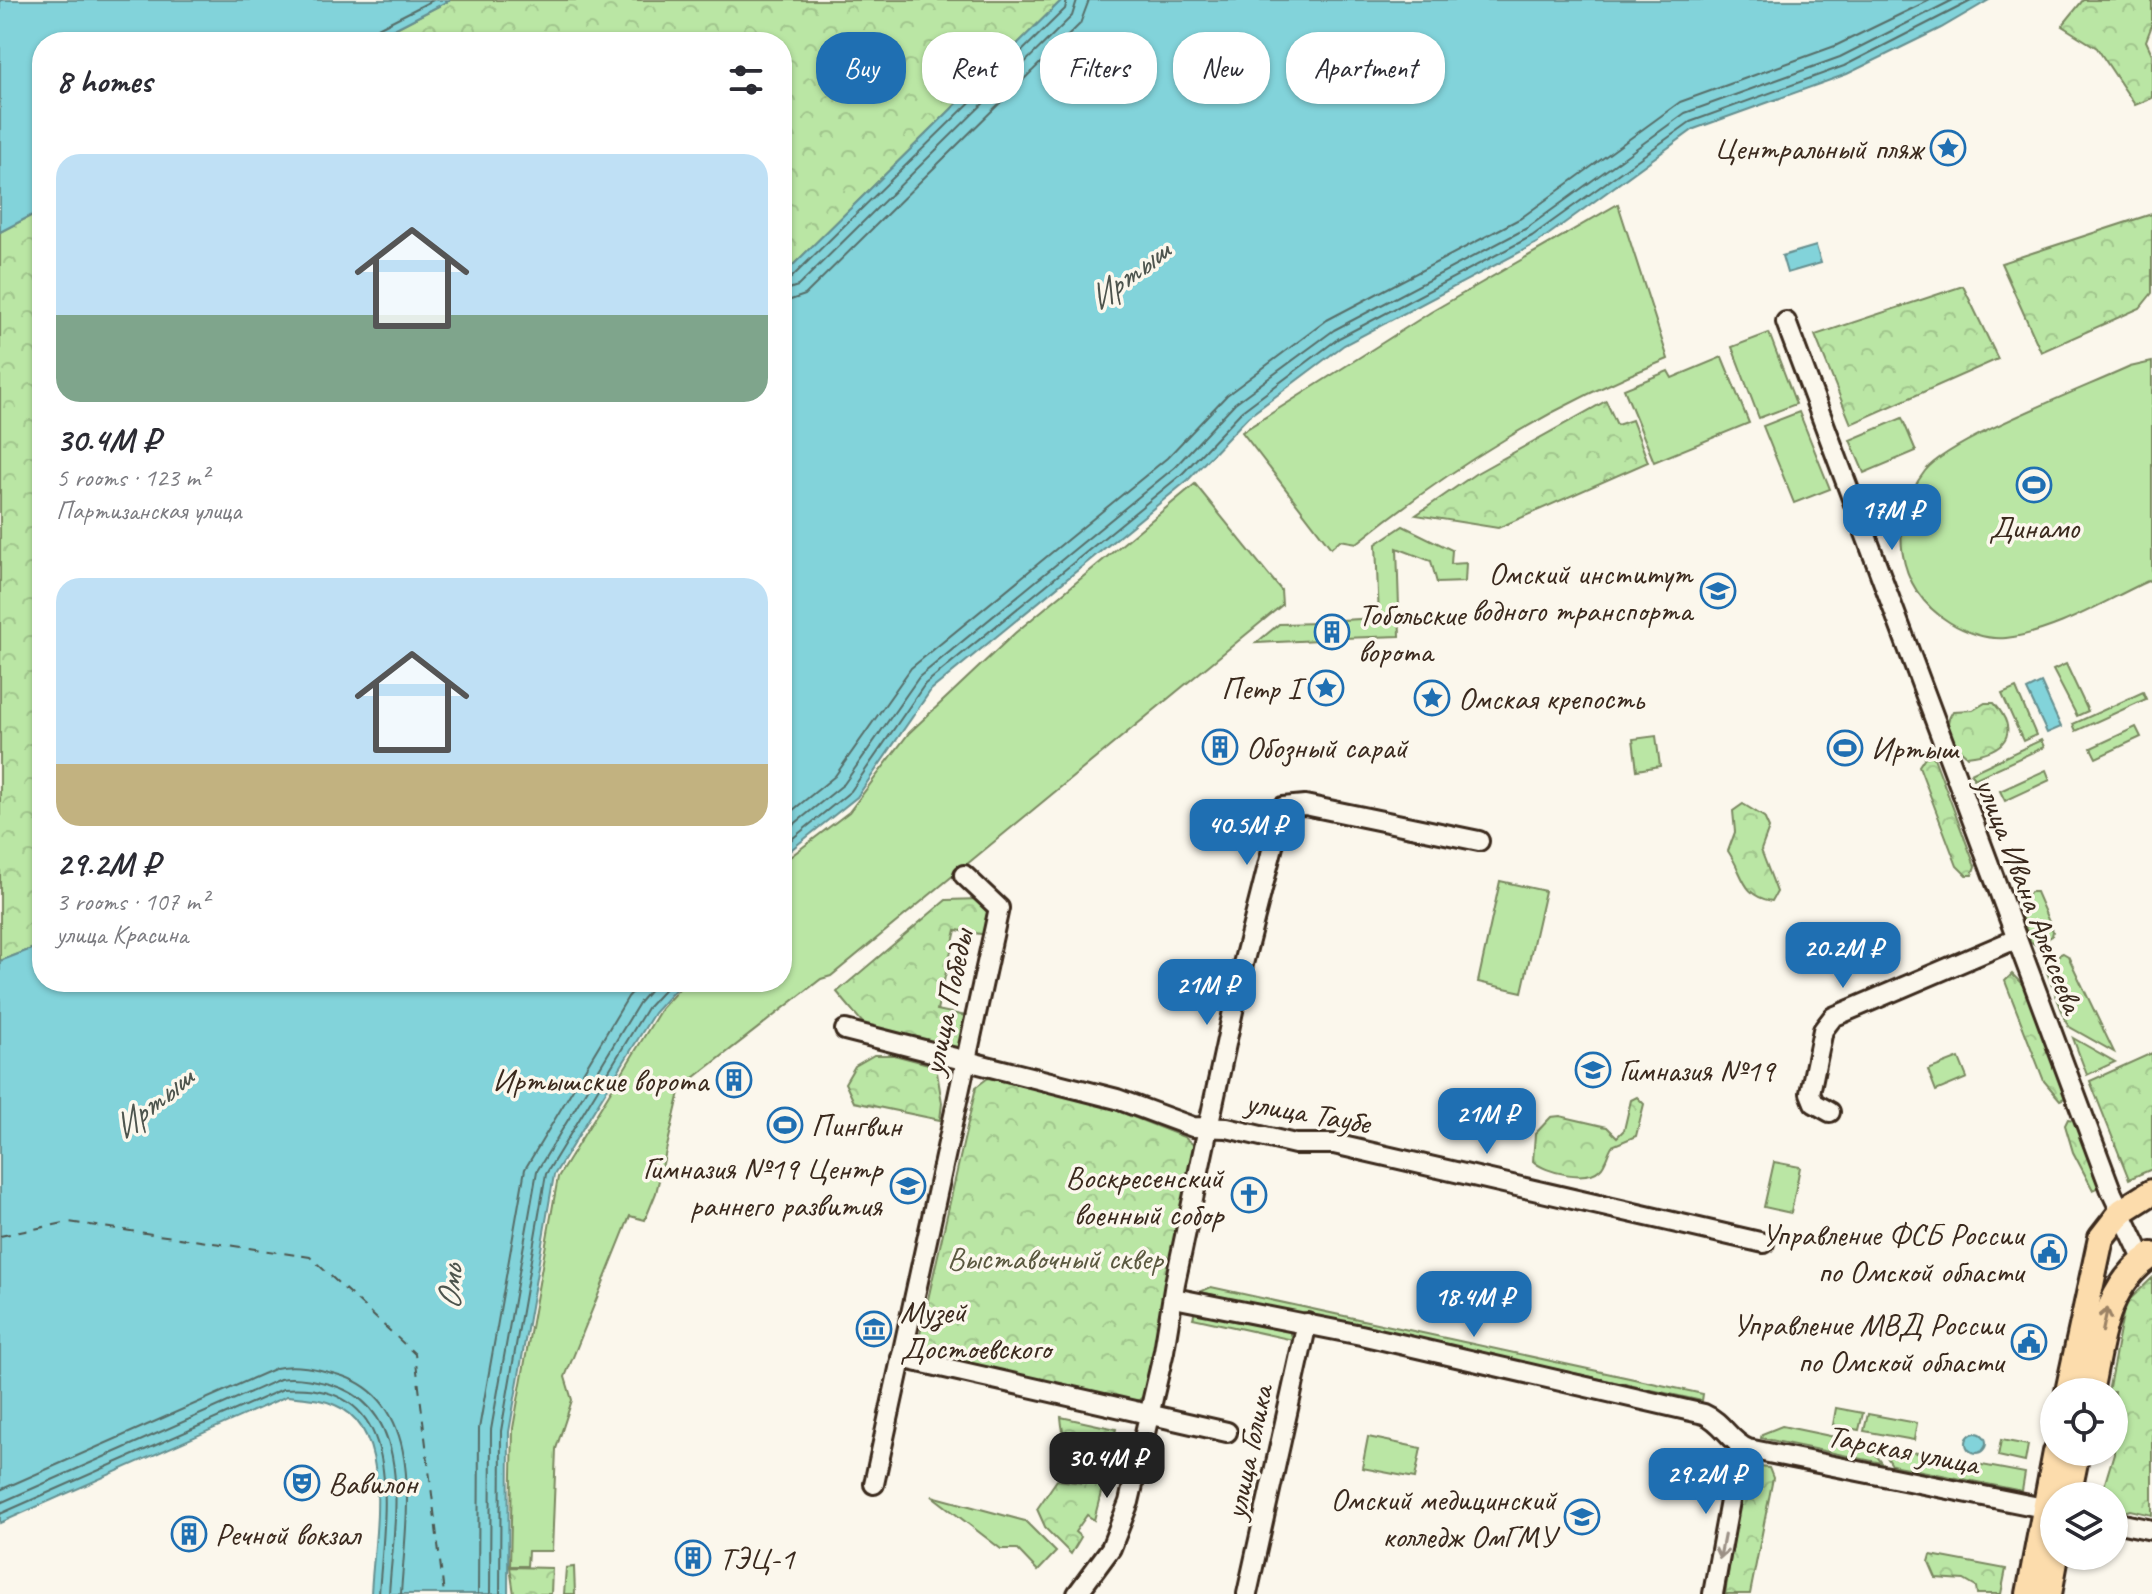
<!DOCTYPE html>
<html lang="en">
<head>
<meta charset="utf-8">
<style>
  :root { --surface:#fff; --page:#f7f7f7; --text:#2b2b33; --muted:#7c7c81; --accent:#1f6fb2 }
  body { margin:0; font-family:Caveat,sans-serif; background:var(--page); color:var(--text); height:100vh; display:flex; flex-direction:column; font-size:30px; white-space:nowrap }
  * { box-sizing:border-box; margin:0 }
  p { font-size:26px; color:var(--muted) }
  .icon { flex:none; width:44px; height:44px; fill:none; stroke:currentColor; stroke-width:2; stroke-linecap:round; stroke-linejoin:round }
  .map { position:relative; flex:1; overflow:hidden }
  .details { position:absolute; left:32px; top:32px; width:760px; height:960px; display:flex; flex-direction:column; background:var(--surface); border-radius:32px; box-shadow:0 2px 6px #0004 }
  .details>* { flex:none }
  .banner { position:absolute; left:816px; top:32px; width:760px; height:72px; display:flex; gap:16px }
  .fabs { position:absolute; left:2040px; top:1378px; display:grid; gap:16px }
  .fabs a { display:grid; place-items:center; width:88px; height:88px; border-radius:50%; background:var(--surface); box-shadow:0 2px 6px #0004; font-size:40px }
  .price { position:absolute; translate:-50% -68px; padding:0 18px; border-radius:16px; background:var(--accent); color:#fff; font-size:26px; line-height:52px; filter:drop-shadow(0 2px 4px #0008) }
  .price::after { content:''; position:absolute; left:50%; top:48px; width:24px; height:18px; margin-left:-12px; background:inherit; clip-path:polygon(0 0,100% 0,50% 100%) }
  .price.current { background:#222; color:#fff }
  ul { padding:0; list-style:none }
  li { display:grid; align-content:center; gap:16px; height:424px; padding:0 24px }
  li span { display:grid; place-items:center; height:248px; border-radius:24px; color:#555 }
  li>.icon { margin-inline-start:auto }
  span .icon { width:144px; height:144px; fill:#fffc; stroke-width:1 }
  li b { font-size:34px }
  h2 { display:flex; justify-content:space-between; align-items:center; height:96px; padding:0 24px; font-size:34px }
  .pill { padding:0 28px; border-radius:32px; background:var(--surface); box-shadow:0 2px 6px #0004; font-size:28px; line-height:72px }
  .pill.current { background:var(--accent); color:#fff }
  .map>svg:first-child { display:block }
  .green { fill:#bae6a4; stroke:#7a8861; stroke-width:2 }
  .forest { fill:url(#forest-crowns); stroke:#7a8861; stroke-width:2 }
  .water { fill:#82d3da; stroke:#668f8f; stroke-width:2 }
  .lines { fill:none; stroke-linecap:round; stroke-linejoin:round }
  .shore { stroke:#576e69; stroke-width:2 }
  .ferry { stroke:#4d544d; stroke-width:2; stroke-dasharray:10 8; stroke-linecap:butt }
  .minor-casing { stroke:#3b2a1e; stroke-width:24 }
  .major-casing { stroke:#3b2a1e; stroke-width:30 }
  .minor { stroke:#fbf7ec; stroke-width:18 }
  .major { stroke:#fcdcac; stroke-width:24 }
  .oneway { stroke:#9c8365 }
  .oneway2 { stroke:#9b9085 }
  .labels { text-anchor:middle; stroke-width:7; stroke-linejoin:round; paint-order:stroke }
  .poi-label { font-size:32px; fill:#3b2a1e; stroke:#fbf7ec; text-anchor:start }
  .street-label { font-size:32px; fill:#3b2a1e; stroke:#fbf7ec }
  .park-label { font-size:32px; fill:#5b5940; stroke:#fbf7ec }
  .water-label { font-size:34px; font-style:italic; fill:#4d544d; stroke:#fbf7ec }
</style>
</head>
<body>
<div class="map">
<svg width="2152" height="1594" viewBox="0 0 2152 1594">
  <defs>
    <pattern id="forest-crowns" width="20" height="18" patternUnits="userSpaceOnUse" patternTransform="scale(2)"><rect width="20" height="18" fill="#bae6a4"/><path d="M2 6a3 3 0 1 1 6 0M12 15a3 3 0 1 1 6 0" fill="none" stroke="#a1c58d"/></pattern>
  </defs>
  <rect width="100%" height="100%" fill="#fbf7ec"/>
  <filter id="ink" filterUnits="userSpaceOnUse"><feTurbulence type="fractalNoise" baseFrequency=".0125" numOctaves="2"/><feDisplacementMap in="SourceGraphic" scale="16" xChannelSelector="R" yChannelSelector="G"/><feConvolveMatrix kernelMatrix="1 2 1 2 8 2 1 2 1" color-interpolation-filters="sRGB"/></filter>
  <g filter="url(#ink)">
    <g class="green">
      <path d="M1618,204L1668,359C1552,405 1454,465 1357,543L1340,540L1331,548L1242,432L1431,312Z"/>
      <path d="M1769,333L1796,404L1759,418L1732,347Z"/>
      <path d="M1722,357L1749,423L1654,462L1624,389L1668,371L1672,378Z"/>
      <path d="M2152,362V579C2106,600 2057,632 2006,638C1987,640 1965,632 1949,622C1895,589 1887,520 1925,471C1949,440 2087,387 2130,367Z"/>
      <path d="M1799,412L1830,489L1794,503L1763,426Z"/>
      <path d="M1902,418L1916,451L1864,473L1850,440Z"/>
      <path d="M1195,484L1281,590L1282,605L831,976L821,979L681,1088L656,1193L645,1220L630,1216L565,1377L572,1400L556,1449L552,1551H528L527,1566H510L513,1428L558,1177L661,1009L685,982H782V863L849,812L909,733L1015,633Z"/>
      <path d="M1403,526L1452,550L1451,564L1466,563L1465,582L1437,583L1431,561L1397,548L1400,636L1343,638L1342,620L1379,618L1376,544Z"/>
      <path d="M1319,623V640L1256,643L1279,624Z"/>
      <path d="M2066,664L2088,711L2077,716L2053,670Z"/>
      <path d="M2016,688L2036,735L2023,741L2002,694Z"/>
      <path d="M2143,692L2146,699L2076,731L2073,724Z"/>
      <path d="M2136,727L2141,737L2096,758L2091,748Z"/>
      <path d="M1656,736L1660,766L1637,770L1633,739Z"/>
      <path d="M2041,740L2044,747L1974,779L1971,773Z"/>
      <path d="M2046,770L2050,780L2005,801L2000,791Z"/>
      <path d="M1500,881L1545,891L1522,992L1478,982Z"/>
      <path d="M2030,892H2036L2053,931L2052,936L2037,945L2031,942L2018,908Z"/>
      <path d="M2063,953L2068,956L2114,1052L2068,1026L2043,962Z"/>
      <path d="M2073,1038L2115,1062L2087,1075Z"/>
      <path d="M1959,1058L1967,1078L1936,1091L1928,1070Z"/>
      <path d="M1774,1162L1800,1167L1791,1213L1764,1207Z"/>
      <path d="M1211,1287L1703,1394L1702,1401L1200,1292Z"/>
      <path d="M1195,1311L1289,1328L1293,1340L1193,1318Z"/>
      <path d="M1836,1408L1863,1413L1859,1430L1833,1425Z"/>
      <path d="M1868,1414L1917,1423L1914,1440L1864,1431Z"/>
      <path d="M1782,1426L1868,1444L1882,1463L1761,1438L1762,1434Z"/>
      <path d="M1368,1437L1421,1448L1415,1478L1362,1468Z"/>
      <path d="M2001,1440L2028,1445L2025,1462L1998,1456Z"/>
      <path d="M1880,1446L2025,1473L2022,1491L1892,1465Z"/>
      <path d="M932,1496L1025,1521L1056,1552L1038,1571L1017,1549H1001Z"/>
      <path d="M574,1567L575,1594H564L566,1568Z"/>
    </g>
    <g class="forest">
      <path d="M450,0H1062L782,276V42H369Z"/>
      <path d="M2083,0H2152V25L2146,41L2152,54V98L2135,105L2097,48L2062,26Z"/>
      <path d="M42,210V945L0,961V232Z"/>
      <path d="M2152,214V293L2140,308L2041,352L2001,263Z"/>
      <path d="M1963,286L1998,359L1851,424L1815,335Z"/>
      <path d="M1606,401L1617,425L1632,420L1648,462L1498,528L1416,515L1475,474Z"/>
      <path d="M1985,703H1994C2022,735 2003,752 1967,756C1951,743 1940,730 1953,711L1973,710Z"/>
      <path d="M1933,755L1975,866L1972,875H1966L1957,866L1919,766L1925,757Z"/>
      <path d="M1743,804L1764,817L1769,828L1761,850L1777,892L1772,901C1741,896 1744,874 1728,851L1735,832L1733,811Z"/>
      <path d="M980,899L993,909L987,935L956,930L937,1010L966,1016L959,1051L867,1028L837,992L946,900Z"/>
      <path d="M2012,974L2028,990L2070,1096L2060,1100L2044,1081L2005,981Z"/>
      <path d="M2152,1053V1169L2129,1179L2090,1081Z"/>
      <path d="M874,1055H894L936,1066L942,1103L940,1120L854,1102L845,1083L855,1066Z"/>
      <path d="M988,1078L1095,1102L1184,1137L1195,1146L1145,1395L1139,1400L1127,1403L929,1356L919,1339L976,1087Z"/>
      <path d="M1637,1097L1644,1104L1636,1136L1612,1146C1607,1154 1606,1164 1600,1169C1587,1182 1545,1173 1533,1161L1535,1134L1551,1117L1560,1116L1607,1127L1617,1137L1624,1130L1631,1100Z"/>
      <path d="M2068,1119L2078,1121L2100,1179V1187L2093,1190L2073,1152L2065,1125Z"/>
      <path d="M2152,1278V1515L2130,1510L2114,1515V1496H2101L2114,1453V1392H2108L2125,1304Z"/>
      <path d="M1061,1417L1116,1429L1107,1469L1092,1465L1086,1452C1065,1445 1063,1440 1061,1417Z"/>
      <path d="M1749,1466L1769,1468L1773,1478L1750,1594H1725L1744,1473Z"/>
      <path d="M1089,1474L1105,1477L1094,1520L1087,1515L1075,1532L1081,1537L1071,1554L1046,1529L1037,1509L1057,1480L1082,1483Z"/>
      <path d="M1931,1555L2006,1569L2001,1594H1977L1976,1587L1964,1580L1936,1578L1929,1562Z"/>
      <path d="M510,1567L552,1568L551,1594H514Z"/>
    </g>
    <g class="water">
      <path d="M0,0H450L369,42H42V210L0,232Z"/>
      <path d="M1062,0H1989L1941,28L1847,74L1694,129L1537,243L1344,345L1248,417L1188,480L931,690L857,797L782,857V276Z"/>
      <path d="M1816,246L1821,263L1787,273L1782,256Z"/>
      <path d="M2041,683L2061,727L2047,733L2027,690Z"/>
      <path d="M42,945V982H682L654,1013L554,1175L509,1432L508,1594H371C373,1541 397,1430 335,1405C320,1398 303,1398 287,1396L0,1523V961Z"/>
      <circle cx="1976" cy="1443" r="10"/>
    </g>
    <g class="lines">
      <g class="shore">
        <path d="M367,42L372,31L433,0"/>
        <path d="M782,281L791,278L1065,9L1067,0"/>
        <path d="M782,291L798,286L1072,16L1077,0"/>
        <path d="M782,303L805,295L1080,24L1089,0"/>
        <path d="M782,819L835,776L911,668L1167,458L1227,395L1327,320L1521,218L1680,102L1835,46L1930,0"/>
        <path d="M782,834L844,784L919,677L1175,467L1235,403L1334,330L1527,228L1685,113L1840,57L1953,0"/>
        <path d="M782,847L851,791L925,684L1182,474L1242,411L1339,338L1532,236L1690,122L1844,66L1973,0"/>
        <path d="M0,1490L276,1368C295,1363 318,1369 336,1374C430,1399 405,1522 401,1594"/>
        <path d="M0,1503L280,1379C295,1376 314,1380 329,1384C419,1408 393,1524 389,1594"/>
        <path d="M0,1514L283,1389C411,1379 384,1512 379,1594"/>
        <path d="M478,1594L479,1429L525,1169L628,997L641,982"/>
        <path d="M490,1594L491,1430L537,1171L639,1003L657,982"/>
        <path d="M500,1594L501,1431L546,1174L647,1008L671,982"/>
      </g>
      <path class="ferry" d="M0,1236L69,1222L310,1257L415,1354L444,1594"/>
      <g class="minor-casing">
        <g id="minor">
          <path d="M1786,322L2112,1193L2144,1261"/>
          <path d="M845,1030L1117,1099L1193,1127L1227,1128L1295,1144H1334L1764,1243"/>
          <path d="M1830,1112L1814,1103L1810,1093L1823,1030L1833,1017L2016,939"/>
          <path d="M1174,1298L1361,1335L1704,1414C1723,1422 1730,1442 1748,1449L2054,1510"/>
          <path d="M901,1358L1227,1432"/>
          <path d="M874,1484L999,908L964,875"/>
          <path d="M2114,1522L2152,1530"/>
          <path d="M1077,1594L1111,1548L1129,1502L1164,1351L1175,1283L1243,964L1283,807L1305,805L1479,841"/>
          <path d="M1247,1594L1307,1323"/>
          <path d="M1713,1594L1740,1446"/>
        </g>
      </g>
      <g class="major-casing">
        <g id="major">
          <path d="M2068,1392L2101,1238L2122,1211L2152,1192"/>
          <path d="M2090,1392C2101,1340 2104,1287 2152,1255"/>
          <path d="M2068,1496L2077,1452"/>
          <path d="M2029,1594L2056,1452"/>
          <path d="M2049,1594L2056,1556"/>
        </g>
      </g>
      <use href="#minor" class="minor"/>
      <use href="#major" class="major"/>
    </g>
    <defs><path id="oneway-shaft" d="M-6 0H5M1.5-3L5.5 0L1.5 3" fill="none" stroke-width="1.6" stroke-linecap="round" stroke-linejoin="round" transform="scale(2)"/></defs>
    <use class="oneway" href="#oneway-shaft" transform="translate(2105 1320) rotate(-78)"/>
    <use class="oneway2" href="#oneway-shaft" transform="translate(1722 1547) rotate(101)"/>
  </g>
  <defs>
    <g id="sight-ring" transform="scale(1.8)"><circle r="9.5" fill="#fbf7ec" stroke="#1f6fb2" stroke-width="1.5"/><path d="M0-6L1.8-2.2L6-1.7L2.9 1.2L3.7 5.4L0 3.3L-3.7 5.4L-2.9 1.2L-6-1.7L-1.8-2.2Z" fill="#1f6fb2"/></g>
    <g id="stadium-ring" transform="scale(1.8)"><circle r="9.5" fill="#fbf7ec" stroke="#1f6fb2" stroke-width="1.5"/><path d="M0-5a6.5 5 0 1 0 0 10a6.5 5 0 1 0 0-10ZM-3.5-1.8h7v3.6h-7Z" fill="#1f6fb2"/></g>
    <g id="university-ring" transform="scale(1.8)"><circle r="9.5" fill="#fbf7ec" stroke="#1f6fb2" stroke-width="1.5"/><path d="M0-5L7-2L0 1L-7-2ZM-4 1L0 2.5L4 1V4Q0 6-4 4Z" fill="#1f6fb2"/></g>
    <g id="building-ring" transform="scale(1.8)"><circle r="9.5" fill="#fbf7ec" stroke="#1f6fb2" stroke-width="1.5"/><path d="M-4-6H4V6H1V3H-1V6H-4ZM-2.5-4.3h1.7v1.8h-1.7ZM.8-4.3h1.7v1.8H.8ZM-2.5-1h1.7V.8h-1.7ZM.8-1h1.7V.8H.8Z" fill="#1f6fb2"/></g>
    <g id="school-ring" transform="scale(1.8)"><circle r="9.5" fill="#fbf7ec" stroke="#1f6fb2" stroke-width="1.5"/><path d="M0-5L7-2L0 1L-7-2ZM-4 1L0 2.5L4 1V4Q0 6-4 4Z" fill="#1f6fb2"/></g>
    <g id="church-ring" transform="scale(1.8)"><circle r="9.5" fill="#fbf7ec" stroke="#1f6fb2" stroke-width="1.5"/><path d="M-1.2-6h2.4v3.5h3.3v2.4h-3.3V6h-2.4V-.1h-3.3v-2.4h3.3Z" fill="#1f6fb2"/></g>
    <g id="civic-ring" transform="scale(1.8)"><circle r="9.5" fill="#fbf7ec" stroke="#1f6fb2" stroke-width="1.5"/><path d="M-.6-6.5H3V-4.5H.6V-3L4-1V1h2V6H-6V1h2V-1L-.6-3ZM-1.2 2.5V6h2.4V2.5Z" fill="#1f6fb2"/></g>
    <g id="museum-ring" transform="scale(1.8)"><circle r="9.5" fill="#fbf7ec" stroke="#1f6fb2" stroke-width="1.5"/><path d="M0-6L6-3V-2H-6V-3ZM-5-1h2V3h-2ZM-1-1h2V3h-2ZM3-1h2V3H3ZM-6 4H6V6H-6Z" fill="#1f6fb2"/></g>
    <g id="theatre-ring" transform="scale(1.8)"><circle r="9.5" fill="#fbf7ec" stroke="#1f6fb2" stroke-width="1.5"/><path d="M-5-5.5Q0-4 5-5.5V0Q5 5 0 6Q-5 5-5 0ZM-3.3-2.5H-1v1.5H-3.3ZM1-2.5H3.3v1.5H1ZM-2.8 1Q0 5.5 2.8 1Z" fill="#1f6fb2"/></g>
  </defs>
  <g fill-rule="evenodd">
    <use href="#sight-ring" x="1948" y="148"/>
    <use href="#stadium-ring" x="2034" y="485"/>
    <use href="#university-ring" x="1718" y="591"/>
    <use href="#building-ring" x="1332" y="632"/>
    <use href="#sight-ring" x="1326" y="688"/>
    <use href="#sight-ring" x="1432" y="698"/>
    <use href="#building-ring" x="1220" y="747"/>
    <use href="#stadium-ring" x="1845" y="748"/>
    <use href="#school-ring" x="1593" y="1070"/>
    <use href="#building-ring" x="734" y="1080"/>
    <use href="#stadium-ring" x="785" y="1125"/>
    <use href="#school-ring" x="908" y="1186"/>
    <use href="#church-ring" x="1249" y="1195"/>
    <use href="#civic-ring" x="2049" y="1252"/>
    <use href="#museum-ring" x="874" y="1329"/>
    <use href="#civic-ring" x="2029" y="1342"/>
    <use href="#theatre-ring" x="302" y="1483"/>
    <use href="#university-ring" x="1582" y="1517"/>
    <use href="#building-ring" x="189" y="1534"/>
    <use href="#building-ring" x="693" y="1558"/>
  </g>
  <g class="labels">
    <g class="poi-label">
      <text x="1922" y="159" text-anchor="end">Центральный пляж</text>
      <text x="2034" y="538" text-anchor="middle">Динамо</text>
      <text x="1692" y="584" text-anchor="end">Омский институт<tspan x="1692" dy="37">водного транспорта</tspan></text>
      <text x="1358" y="625">Тобольские<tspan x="1358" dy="37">ворота</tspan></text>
      <text x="1300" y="699" text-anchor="end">Петр I</text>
      <text x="1458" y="709">Омская крепость</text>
      <text x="1246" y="758">Обозный сарай</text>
      <text x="1871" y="759">Иртыш</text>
      <text x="1619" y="1081">Гимназия №19</text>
      <text x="708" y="1091" text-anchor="end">Иртышские ворота</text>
      <text x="811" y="1136">Пингвин</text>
      <text x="882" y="1179" text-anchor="end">Гимназия №19 Центр<tspan x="882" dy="37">раннего развития</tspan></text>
      <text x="1223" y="1188" text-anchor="end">Воскресенский<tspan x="1223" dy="37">военный собор</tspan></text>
      <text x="2023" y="1245" text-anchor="end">Управление ФСБ России<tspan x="2023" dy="37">по Омской области</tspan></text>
      <text x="900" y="1322">Музей<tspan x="900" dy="37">Достоевского</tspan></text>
      <text x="2003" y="1335" text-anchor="end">Управление МВД России<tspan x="2003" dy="37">по Омской области</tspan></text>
      <text x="328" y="1494">Вавилон</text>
      <text x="1556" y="1510" text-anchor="end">Омский медицинский<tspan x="1556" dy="37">колледж ОмГМУ</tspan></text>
      <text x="215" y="1545">Речной вокзал</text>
      <text x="719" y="1569">ТЭЦ-1</text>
    </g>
    <g class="street-label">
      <text transform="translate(2030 895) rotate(69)" y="11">улица Ивана Алексеева</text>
      <text transform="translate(947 1002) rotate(-78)" y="11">улица Победы</text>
      <text transform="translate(1308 1112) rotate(10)" y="11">улица Таубе</text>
      <text transform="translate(1903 1449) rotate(11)" y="11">Тарская улица</text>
      <text transform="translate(1248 1452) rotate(-78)" y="11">улица Голика</text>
    </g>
    <g class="park-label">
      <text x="1055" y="1269">Выставочный сквер</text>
    </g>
    <g class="water-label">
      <text transform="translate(1128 274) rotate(-38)" y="12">Иртыш</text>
      <text transform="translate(152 1102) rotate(-40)" y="12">Иртыш</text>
      <text transform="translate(449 1288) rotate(-87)" y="12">Омь</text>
    </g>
  </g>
</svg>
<div class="fabs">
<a><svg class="icon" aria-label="locate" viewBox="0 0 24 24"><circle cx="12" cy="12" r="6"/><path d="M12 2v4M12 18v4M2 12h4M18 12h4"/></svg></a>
<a><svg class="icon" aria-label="layers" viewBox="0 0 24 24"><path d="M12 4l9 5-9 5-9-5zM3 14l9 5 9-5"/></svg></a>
</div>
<b class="price" style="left:1892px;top:552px">17M ₽</b>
<b class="price" style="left:1247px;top:867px">40.5M ₽</b>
<b class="price" style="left:1843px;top:990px">20.2M ₽</b>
<b class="price" style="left:1207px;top:1027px">21M ₽</b>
<b class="price" style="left:1487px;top:1156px">21M ₽</b>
<b class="price" style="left:1474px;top:1339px">18.4M ₽</b>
<b class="price current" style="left:1107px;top:1500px">30.4M ₽</b>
<b class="price" style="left:1706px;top:1516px">29.2M ₽</b>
<div class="banner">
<a class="pill current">Buy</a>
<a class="pill">Rent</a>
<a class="pill">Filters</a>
<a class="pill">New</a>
<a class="pill">Apartment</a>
</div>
<section class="details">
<h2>8 homes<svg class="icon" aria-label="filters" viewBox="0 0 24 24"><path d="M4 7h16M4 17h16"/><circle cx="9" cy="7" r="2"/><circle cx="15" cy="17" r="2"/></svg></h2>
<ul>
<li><span style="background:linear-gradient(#bfe0f5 65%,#7fa58c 0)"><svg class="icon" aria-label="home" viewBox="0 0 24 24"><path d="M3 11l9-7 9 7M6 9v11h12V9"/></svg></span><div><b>30.4M ₽</b><p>5 rooms · 123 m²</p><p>Партизанская улица</p></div></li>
<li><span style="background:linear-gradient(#bfe0f5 75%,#c2b280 0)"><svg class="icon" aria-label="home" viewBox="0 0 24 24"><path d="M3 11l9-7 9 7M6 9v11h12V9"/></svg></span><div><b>29.2M ₽</b><p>3 rooms · 107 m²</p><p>улица Красина</p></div></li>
</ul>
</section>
</div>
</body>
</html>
